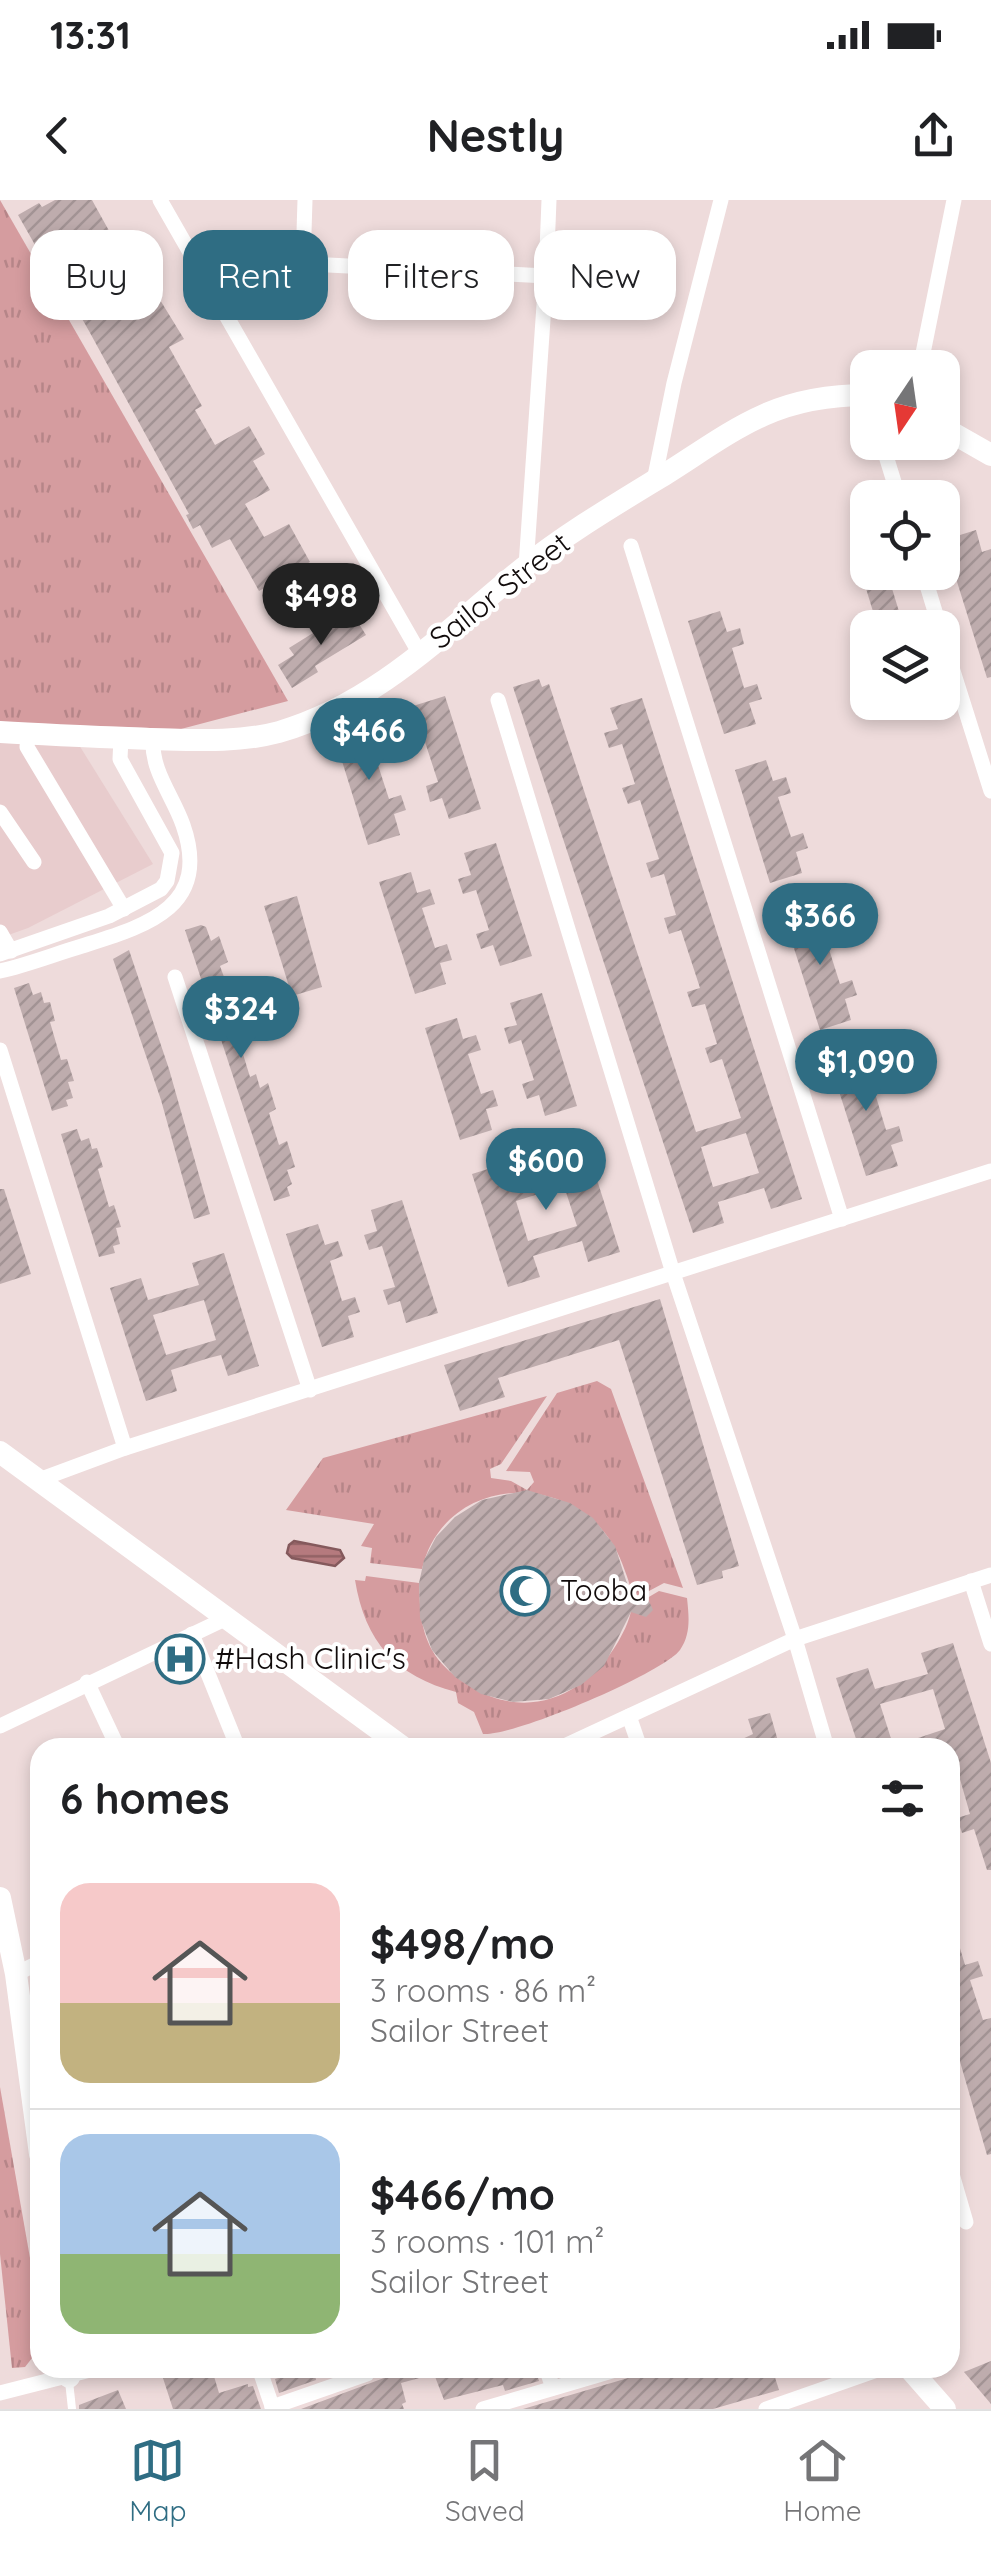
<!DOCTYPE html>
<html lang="en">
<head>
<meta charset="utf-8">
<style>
  :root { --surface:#fff; --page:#f2f2f2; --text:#202124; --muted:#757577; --line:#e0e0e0; --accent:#2f6d83 }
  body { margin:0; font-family:Quicksand,sans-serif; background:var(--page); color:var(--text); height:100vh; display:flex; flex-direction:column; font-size:38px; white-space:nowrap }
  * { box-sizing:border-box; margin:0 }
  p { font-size:32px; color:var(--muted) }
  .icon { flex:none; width:55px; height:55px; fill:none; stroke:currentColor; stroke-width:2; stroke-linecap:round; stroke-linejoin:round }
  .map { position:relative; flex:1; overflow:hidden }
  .details { position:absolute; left:30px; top:1538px; width:930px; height:640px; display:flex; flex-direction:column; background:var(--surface); border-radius:30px; box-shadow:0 5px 15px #0003 }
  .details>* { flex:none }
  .guide { position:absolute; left:30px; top:30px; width:932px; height:90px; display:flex; gap:20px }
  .needle { width:65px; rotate:193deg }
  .tools { position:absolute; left:850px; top:150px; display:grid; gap:20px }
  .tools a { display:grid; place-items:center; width:110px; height:110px; border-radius:20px; background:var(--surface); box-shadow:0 5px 15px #0003; font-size:50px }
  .price { position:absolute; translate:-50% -85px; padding:0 22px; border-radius:35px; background:var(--accent); color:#fff; font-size:32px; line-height:65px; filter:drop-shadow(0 2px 5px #0008) }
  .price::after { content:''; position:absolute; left:50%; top:60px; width:30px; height:22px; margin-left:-15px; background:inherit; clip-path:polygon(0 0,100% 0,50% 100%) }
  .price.selected { background:#222; color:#fff }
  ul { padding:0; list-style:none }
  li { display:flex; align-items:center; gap:30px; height:250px; padding:0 30px }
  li+li { border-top:2px solid var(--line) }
  li span { display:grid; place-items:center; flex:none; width:280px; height:200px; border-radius:30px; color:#555 }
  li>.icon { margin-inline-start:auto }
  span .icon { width:120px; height:120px; fill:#fffc; stroke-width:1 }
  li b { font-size:42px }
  h2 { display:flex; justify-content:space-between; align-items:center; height:120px; padding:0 30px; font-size:42px }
  .tag { padding:0 35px; border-radius:30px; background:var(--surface); box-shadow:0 5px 15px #0003; font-size:35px; line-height:90px }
  .tag.selected { background:var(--accent); color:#fff }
  .status { display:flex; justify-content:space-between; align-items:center; height:70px; padding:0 50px; background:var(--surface); direction:ltr }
  .status svg { height:28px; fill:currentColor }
  header { display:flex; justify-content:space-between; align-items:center; height:130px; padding:0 30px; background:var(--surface); font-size:45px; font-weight:800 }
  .dock { display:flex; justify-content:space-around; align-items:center; height:140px; border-top:2px solid var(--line); background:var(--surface); font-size:28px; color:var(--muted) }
  .dock a { display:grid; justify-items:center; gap:5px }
  .dock .selected { color:var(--accent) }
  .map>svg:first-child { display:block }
  .built { fill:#e8cccd }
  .grass { fill:url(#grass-tufts) }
  .water { fill:url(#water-rules); stroke:#84595c; stroke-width:2.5 }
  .building { fill:url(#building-hatch); fill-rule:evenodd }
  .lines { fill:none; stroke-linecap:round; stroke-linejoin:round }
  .lane { stroke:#fff; stroke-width:8 }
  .street { stroke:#fff; stroke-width:15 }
  .secondary { stroke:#fff; stroke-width:22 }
  .labels { text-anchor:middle; stroke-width:8; stroke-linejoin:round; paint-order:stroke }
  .street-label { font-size:30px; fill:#110b0b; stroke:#fff }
  .poi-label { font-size:30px; fill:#110b0b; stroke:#fff; text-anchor:start }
</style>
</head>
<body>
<div class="status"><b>13:31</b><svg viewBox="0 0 49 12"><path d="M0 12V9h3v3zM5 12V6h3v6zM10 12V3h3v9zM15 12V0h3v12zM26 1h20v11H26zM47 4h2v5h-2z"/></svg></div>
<header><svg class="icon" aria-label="back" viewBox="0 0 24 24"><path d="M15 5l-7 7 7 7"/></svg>Nestly<svg class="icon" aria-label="share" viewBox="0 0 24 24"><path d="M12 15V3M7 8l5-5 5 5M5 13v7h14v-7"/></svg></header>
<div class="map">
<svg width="991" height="2209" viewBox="0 0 991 2209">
  <defs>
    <pattern id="grass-tufts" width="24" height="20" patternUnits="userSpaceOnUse" patternTransform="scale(2.5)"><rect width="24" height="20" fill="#d59c9f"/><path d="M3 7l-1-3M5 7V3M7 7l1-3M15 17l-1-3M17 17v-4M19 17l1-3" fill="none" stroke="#b68588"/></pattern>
    <pattern id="water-rules" width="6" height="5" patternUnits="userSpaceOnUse" patternTransform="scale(2.5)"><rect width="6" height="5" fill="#b57a7e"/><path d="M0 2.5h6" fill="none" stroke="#926265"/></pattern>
    <pattern id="building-hatch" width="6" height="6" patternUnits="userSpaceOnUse" patternTransform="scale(2.5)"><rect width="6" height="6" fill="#beacad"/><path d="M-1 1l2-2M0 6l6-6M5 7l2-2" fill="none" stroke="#a29394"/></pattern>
  </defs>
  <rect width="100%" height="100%" fill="#eedbdb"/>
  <path class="built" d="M0,542L79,545L153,664L28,728L0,738Z"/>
  <g class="grass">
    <path d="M0,0L288,501L181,529L0,523Z"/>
    <path d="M597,1181L611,1189L683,1388L664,1383L634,1399L642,1401L659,1391L687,1398C689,1417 691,1434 680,1450C663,1473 513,1537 483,1534L474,1512L458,1503L456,1492C396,1476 365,1442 355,1380L365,1381L366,1376L419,1383C420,1407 420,1428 432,1450C440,1465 455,1477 470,1486C527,1522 586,1496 618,1442C625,1430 633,1414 632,1399C632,1388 626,1374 622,1363C585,1267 445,1270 422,1369L370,1363L372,1348L361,1346L374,1324L286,1310L323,1258L547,1196L501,1264L490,1269L491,1278L511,1281L527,1290L534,1282L530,1272L506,1271L557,1193Z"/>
    <path d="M0,1887L40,2115V2148L25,2167L12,2168L0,2054Z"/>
  </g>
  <path class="water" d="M294,1341L340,1350L344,1358L335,1366L292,1358L287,1353L289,1345Z"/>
  <g class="building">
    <path d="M55,0H92L113,38L128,30L145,60L138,64L184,139L169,147L202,206L195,210L215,245L249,226L265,254L253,261L270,290L245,304L264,337L289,324L310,362L259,391L230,339L212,348L200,325L193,329L186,315L189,314L89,131L47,57L43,59L18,15L39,3L42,7Z"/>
    <path d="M976,330L982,352L991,349V477L987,478L944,340Z"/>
    <path d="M861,372H887L904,428H878Z"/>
    <path d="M350,410L366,435L315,466L318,472L292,488L278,465L294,455L289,448Z"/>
    <path d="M720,411L727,432L740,428L744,444L732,448L744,488L757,484L762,499L749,503L756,524L724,534L688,421Z"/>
    <path d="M539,479L542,487L549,484L696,932L741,918L722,859L710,863L705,848L717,844L705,804L692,807L687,792L700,788L681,730L669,734L664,718L676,715L664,674L651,678L646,663L659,659L640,600L628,604L622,588L635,584L622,544L609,548L604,533L618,529L610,508L642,498L802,999L771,1009L764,988L718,1002L724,1023L693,1033L513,487ZM746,933L759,973L713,987L701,947Z"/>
    <path d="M445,496L481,609L449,619L442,598L430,602L426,586L438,582L425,542L412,546L407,531L420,527L413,506Z"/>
    <path d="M364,522L371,544L384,539L389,555L376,559L389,599L401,595L406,610L394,614L400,635L368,645L333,532Z"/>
    <path d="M766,560L773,581L786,577L791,593L778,597L791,637L803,633L808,648L796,652L802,673L770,683L735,570Z"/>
    <path d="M496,643L532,756L500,766L493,745L481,749L476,734L489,730L476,690L463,694L458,679L471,675L464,653Z"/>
    <path d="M411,672L417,693L430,689L435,704L422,708L435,748L447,744L452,760L440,763L446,784L415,794L379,682Z"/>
    <path d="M297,696L322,787L292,796L264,706Z"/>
    <path d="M816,707L822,728L835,724L840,739L827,743L840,784L852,780L857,795L845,799L851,820L820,830L784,717Z"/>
    <path d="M201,725L206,727L211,741L219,736L228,762L220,766L232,799L239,795L247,821L239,825L243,839L239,841L250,877L256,874L260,888L268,883L276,909L269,913L279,945L287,941L295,967L287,970L292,984L287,987L290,996L274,1001L185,730Z"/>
    <path d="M129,750L169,869L210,1014L194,1019L161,900L113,759Z"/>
    <path d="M29,783L33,795L41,792L44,803L50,802L55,821L50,822L61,860L67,859L74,881L68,882L73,898L66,900L68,906L52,911L14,788Z"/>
    <path d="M542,793L577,906L545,916L539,895L527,899L522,884L534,880L521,840L509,844L504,828L517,825L510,803Z"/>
    <path d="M457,818L463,839L476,835L481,850L468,854L481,894L493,890L498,906L486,909L492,930L460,940L425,828Z"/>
    <path d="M862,853L869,874L882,870L886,885L874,890L886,930L899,926L903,941L891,945L898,966L866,976L830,863Z"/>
    <path d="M77,929L81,941L89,938L92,949L97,948L103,967L98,969L109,1007L114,1005L121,1027L116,1028L120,1044L113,1046L115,1053L99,1057L61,934Z"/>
    <path d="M584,939L620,1052L588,1062L582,1041L533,1056L540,1077L508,1087L472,974L504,964L511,986L559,970L553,949ZM564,986L577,1026L528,1041L516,1001Z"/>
    <path d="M0,989H4L31,1074L0,1084Z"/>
    <path d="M402,1000L438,1113L406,1123L400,1101L388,1105L383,1090L395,1087L382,1046L369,1050L364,1035L377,1031L371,1010Z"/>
    <path d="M318,1024L325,1045L338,1041L343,1056L330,1061L342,1101L355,1097L360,1112L348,1116L354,1137L322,1147L286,1034Z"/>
    <path d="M224,1053L259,1166L228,1176L221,1155L209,1158L171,1170L177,1191L146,1201L110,1088L141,1078L148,1100L199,1085L192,1063ZM204,1100L216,1140L166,1155L153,1115Z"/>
    <path d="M660,1099L739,1366L722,1371L723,1378L697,1385L619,1140L498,1178L505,1197L460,1211L444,1165Z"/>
    <path d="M527,1290L570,1303L593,1318L615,1346L633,1402L649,1401L653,1410L646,1417L631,1412L604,1466L581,1485L549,1499L513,1502L481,1494L455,1477L432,1450L420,1418L419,1383L424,1360L436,1337L455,1317L482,1300Z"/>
    <path d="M953,1443L991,1563V1670H987L974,1629L962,1633L957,1618L970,1614L951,1548H900V1544L945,1529L933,1489L880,1504L894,1548H859L836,1478L868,1468L875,1489L928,1474L921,1453Z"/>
    <path d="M770,1513L780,1548H723L753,1534L748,1519Z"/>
    <path d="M954,1728L965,1765L978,1761L983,1776L970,1780L983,1820L991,1818V1954L987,1955L950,1827V1729Z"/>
    <path d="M991,2161V2204L964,2172Z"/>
    <path d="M175,2168H207L209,2174L213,2173L219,2193L248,2184V2187L253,2186L261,2209H173L162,2175L176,2171Z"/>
    <path d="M283,2168H314L316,2180L279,2193L275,2179L285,2176Z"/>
    <path d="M390,2168H535L539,2181L505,2191L503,2185L444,2200L434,2174L401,2183L406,2202L402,2204L404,2209H301L392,2175Z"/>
    <path d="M662,2168H772L779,2190L713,2209H523Z"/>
    <path d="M118,2190L126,2209H79V2205Z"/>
  </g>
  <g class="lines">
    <path class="lane" d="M69,2181L72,2209"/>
    <g class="street">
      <path d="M160,0L420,454"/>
      <path d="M191,58L546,76"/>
      <path d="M303,64L305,0"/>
      <path d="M920,168L954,0"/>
      <path d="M882,243L899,298"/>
      <path d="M654,281L674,183L721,0"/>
      <path d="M631,346L842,1019"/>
      <path d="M526,366L546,76L549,0"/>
      <path d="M923,372L940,428"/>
      <path d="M942,436L991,591"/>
      <path d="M498,500L673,1073L795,1439L991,1375"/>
      <path d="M28,534L27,547L124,709"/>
      <path d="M0,612L34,662"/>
      <path d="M0,732L11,751"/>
      <path d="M0,754L109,716L161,689L167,681L172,653L120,559L121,538"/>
      <path d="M0,771C27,765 55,754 82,746C145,726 212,708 183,625C173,596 151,571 153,539"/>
      <path d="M175,777L310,1190"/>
      <path d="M0,850L125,1248"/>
      <path d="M36,1281L125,1248L991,971"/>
      <path d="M971,1381L991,1444"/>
      <path d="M192,1434L238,1548"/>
      <path d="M87,1482L118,1548"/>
      <path d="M629,1516L640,1548"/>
      <path d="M0,1526L229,1417"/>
      <path d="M560,1548L795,1439L827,1548"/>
      <path d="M16,1774L40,1762"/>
      <path d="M950,1967L966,2022"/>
      <path d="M259,2168L273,2209"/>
      <path d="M546,2168L553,2188"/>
      <path d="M0,2193L98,2168"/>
      <path d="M272,2207L367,2174"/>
      <path d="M483,2209L622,2168"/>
      <path d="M766,2209L883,2168"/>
    </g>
    <g class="secondary">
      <path d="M942,227L991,255"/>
      <path d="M0,532C50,535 101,537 151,539C193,540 238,543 279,532C376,504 446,431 522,369C567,333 618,303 667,273C699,253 730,230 764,215C797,200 832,195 868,195"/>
      <path d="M0,1252L404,1548"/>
      <path d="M0,1698L16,1774L40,1954"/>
      <path d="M68,2168L69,2177"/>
      <path d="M909,2168L945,2209"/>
    </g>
  </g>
  <defs>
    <g id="mosque-ring" transform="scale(2.5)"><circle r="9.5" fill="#fff" stroke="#2f6d83" stroke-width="1.5"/><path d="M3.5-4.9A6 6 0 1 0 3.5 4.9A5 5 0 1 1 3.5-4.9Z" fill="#2f6d83"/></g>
    <g id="hospital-ring" transform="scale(2.5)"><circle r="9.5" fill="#fff" stroke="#2f6d83" stroke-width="1.5"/><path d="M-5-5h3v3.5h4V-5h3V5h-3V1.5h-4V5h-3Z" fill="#2f6d83"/></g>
  </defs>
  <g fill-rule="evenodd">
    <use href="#mosque-ring" x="525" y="1391"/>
    <use href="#hospital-ring" x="180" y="1459"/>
  </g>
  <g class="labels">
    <g class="street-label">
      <text transform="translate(500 391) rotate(-38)" y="10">Sailor Street</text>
    </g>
    <g class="poi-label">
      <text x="560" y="1401">Tooba</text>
      <text x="215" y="1469">#Hash Clinic's</text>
    </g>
  </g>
</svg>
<div class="tools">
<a><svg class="needle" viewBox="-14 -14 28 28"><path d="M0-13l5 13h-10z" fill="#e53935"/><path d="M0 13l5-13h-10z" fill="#757577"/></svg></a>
<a><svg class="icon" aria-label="locate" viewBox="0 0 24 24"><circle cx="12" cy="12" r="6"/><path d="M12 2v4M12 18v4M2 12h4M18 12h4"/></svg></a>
<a><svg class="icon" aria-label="layers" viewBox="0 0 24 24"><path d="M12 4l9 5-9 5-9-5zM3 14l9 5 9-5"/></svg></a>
</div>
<b class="price selected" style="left:321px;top:448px">$498</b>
<b class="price" style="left:369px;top:583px">$466</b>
<b class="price" style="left:820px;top:768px">$366</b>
<b class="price" style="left:241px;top:861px">$324</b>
<b class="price" style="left:866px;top:914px">$1,090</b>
<b class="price" style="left:546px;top:1013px">$600</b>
<div class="guide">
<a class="tag">Buy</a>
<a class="tag selected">Rent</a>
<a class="tag">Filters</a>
<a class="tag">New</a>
</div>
<section class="details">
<h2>6 homes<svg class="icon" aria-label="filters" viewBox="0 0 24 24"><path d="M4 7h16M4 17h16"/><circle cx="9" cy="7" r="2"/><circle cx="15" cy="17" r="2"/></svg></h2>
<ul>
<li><span style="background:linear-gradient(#f6c9c9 60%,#c2b280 0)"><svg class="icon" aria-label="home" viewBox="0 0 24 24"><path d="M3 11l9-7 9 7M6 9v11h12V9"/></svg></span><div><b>$498/mo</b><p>3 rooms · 86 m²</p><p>Sailor Street</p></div></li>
<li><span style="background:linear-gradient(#a9c7e8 60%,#8fb573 0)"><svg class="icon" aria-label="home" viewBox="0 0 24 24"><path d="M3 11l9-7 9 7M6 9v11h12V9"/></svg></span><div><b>$466/mo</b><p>3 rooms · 101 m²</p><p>Sailor Street</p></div></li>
</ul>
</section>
</div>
<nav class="dock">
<a class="selected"><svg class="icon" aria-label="map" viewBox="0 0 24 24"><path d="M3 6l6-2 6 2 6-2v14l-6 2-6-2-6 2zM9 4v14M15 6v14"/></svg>Map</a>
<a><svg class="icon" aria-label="saved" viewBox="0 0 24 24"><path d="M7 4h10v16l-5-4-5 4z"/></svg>Saved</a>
<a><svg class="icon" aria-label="home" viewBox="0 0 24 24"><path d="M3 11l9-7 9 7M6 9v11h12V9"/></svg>Home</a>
</nav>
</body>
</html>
